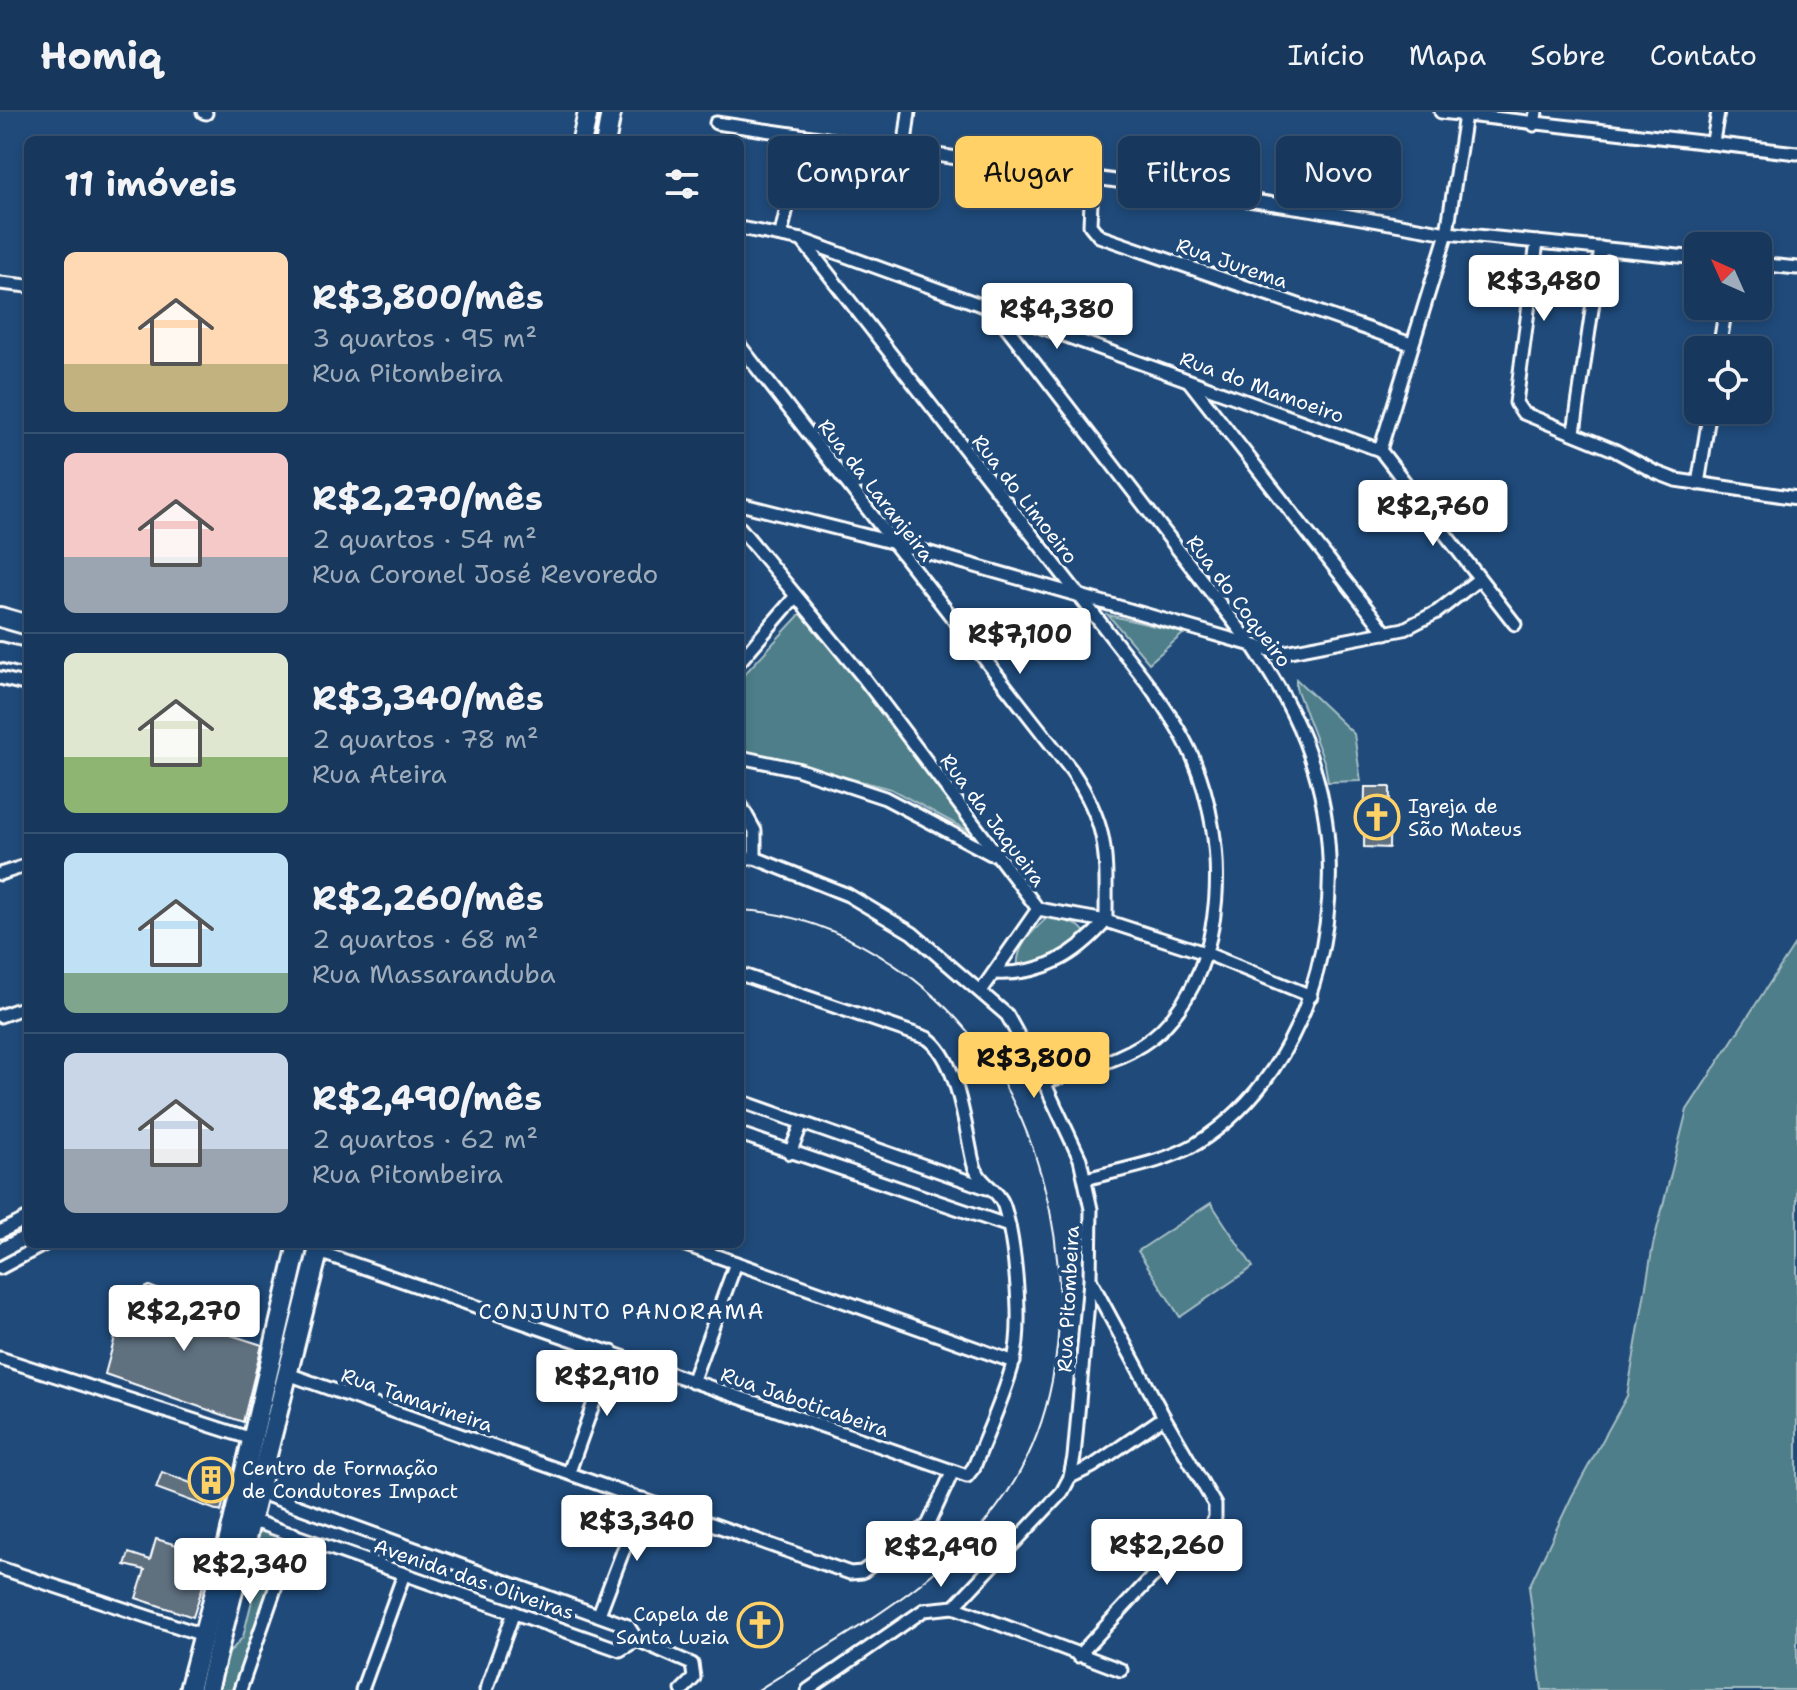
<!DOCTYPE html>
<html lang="pt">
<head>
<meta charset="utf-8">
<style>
  :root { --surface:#17385c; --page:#203f62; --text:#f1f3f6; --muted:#9eacbb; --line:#365272; --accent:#ffd166 }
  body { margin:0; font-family:"Shantell Sans",sans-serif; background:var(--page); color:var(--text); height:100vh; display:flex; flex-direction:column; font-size:30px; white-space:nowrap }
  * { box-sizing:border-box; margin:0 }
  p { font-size:26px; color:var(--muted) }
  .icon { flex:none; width:44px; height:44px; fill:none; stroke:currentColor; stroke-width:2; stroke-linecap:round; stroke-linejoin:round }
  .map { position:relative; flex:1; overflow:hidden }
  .panel { position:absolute; left:24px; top:24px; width:720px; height:1112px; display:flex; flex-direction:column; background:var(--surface); border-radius:12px; box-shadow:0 4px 12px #0003,0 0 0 2px var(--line) }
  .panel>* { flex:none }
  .banner { position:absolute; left:768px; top:24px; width:760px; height:72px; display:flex; gap:16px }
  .needle { width:52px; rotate:315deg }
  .controls { position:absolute; left:1684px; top:120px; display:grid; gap:16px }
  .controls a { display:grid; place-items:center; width:88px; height:88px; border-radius:12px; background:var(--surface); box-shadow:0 4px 12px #0003,0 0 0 2px var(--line); font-size:40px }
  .price { position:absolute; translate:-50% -68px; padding:0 18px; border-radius:8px; background:#fff; color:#222; font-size:26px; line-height:52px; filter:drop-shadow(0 2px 4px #0008) }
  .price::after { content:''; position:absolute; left:50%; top:48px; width:24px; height:18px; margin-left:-12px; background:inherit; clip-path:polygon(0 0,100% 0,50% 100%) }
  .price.selected { background:var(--accent); color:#111 }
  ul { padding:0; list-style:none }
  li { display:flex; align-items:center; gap:24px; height:200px; padding:0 40px }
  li+li { border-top:2px solid var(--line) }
  li span { display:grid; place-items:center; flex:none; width:224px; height:160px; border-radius:12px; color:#555 }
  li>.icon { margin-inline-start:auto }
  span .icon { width:96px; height:96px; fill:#fffc; stroke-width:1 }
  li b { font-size:34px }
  h2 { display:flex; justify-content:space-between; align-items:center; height:96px; padding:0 40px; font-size:34px }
  .pill { padding:0 28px; border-radius:12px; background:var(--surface); box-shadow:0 4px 12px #0003,0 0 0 2px var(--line); font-size:28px; line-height:72px }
  .pill.selected { background:var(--accent); color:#111 }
  header { display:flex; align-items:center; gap:48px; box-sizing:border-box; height:112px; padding:0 40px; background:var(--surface); border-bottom:2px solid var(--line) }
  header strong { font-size:38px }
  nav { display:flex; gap:44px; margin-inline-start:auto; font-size:28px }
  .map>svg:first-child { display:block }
  .green { fill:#4d7e89; stroke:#a6bec4; stroke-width:2 }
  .building { fill:#5f6f7f; stroke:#fff; stroke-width:2 }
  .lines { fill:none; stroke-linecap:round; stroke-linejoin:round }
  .street-casing { stroke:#fff; stroke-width:17 }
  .primary-casing { stroke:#fff; stroke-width:24 }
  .street { stroke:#1f4a7a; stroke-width:11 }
  .primary { stroke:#1f4a7a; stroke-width:18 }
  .tram { stroke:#fff; stroke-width:2 }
  .labels { text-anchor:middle; stroke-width:8; stroke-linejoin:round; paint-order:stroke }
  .street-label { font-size:20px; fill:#fff; stroke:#1f4a7a }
  .poi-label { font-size:20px; fill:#fff; stroke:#1f4a7a; text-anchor:start }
  .neighbourhood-label { font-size:22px; letter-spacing:2px; fill:#fff; stroke:#1f4a7a }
</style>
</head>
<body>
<header>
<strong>Homiq</strong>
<nav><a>Início</a><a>Mapa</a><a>Sobre</a><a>Contato</a></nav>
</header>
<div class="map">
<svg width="1797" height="1578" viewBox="0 0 1797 1578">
  <rect width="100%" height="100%" fill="#1f4a7a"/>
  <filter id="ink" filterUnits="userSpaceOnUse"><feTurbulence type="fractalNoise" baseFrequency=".0125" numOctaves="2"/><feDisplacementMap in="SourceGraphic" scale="16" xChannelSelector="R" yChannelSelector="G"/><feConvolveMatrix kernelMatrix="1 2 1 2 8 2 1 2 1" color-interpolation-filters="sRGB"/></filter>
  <g filter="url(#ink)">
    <g class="green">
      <path d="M803,499L974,722L891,677L775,647L740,642V567Z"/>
      <path d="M1108,503L1184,521L1149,551Z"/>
      <path d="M1296,567L1354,622L1361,669L1328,670L1325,652L1296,576Z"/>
      <path d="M1050,803L1079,814L1089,824L1048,847L1018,856C1015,834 1034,818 1050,803Z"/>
      <path d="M1797,829V1578H1542L1529,1475L1572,1384L1627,1284L1653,1133L1687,998Z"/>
      <path d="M1211,1091L1253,1155L1180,1205L1138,1139Z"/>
      <path d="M263,1418L287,1427L232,1578H219L229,1541L243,1525L255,1476L250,1461L257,1422Z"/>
    </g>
    <g class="building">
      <path d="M1365,675H1390L1389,736L1364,735Z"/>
      <path d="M149,1174L232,1206L228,1222L262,1233L243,1310L105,1262L126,1185Z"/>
      <path d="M199,1357L229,1365L221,1400L156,1376L162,1360L193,1372Z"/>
      <path d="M156,1427L201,1440L195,1461L206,1464L193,1505L136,1486L145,1458L125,1453L129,1441L150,1448Z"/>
      <path d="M750,1496L777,1505L769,1529L742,1520Z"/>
    </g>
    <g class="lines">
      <g class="street-casing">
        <g id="street">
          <path d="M203,0L206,1"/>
          <path d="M1441,0L1797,41"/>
          <path d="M716,11L1309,97L1447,121L1698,146"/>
          <path d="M1534,13L1536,0"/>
          <path d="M1713,29L1718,0"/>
          <path d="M904,39L909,0"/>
          <path d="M1092,67L1090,113L1099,124L1411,232"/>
          <path d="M740,116L802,128L1380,338L1515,512"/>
          <path d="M781,122L803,25"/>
          <path d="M802,128L1149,573C1166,597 1181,619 1193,646C1228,730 1229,850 1161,918C1131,947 1083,957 1044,970"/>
          <path d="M1537,130L1516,291L1523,301L1614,338L1655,360L1676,368L1797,386"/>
          <path d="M1758,152L1797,156"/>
          <path d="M0,171L28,174"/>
          <path d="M992,196L1254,536C1277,571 1297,605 1310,644C1356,776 1321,954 1196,1032C1163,1051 1122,1057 1086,1067"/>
          <path d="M740,234L1072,659C1110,716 1106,744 1106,809C1075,844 1042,863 995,861"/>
          <path d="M1719,238L1726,194"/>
          <path d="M1189,269L1386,521"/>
          <path d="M1574,320L1601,136"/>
          <path d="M1380,338L1447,121L1465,3"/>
          <path d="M1698,372L1710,298"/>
          <path d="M740,392L895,431L1280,541L1404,517L1437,500L1479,467"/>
          <path d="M740,416L863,565L1038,797L1106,809L1208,842L1311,884"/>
          <path d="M740,549L795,485"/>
          <path d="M0,566L28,573"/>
          <path d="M740,645L797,657L885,686L991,742"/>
          <path d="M740,692L755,719V746"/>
          <path d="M740,746H755L848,783L912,821L1007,903L1044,970L1080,1047L1091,1097L1090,1168L1074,1345L1070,1365L1062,1380L954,1495L924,1498L808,1578"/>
          <path d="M0,762L28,753"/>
          <path d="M981,879L1038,797"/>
          <path d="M0,904L28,894"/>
          <path d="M740,989L987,1076"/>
          <path d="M740,1022L1009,1114"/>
          <path d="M790,1041L802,1011"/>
          <path d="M0,1120L28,1106"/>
          <path d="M683,1132L1014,1250"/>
          <path d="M319,1140L967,1364L974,1355C987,1321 1004,1286 1013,1251C1024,1215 1015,1130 1004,1094C998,1076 978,1072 973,1050C965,1016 958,946 927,926L740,862"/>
          <path d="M0,1156L45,1132"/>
          <path d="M0,1246L252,1327"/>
          <path d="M288,1262L850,1461L862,1460L928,1413L952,1361"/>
          <path d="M692,1270L736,1151"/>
          <path d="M569,1360L612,1240"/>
          <path d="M1070,1365L1093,1354L1164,1305"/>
          <path d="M258,1380L628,1514L637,1528L692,1552L694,1566L682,1578"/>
          <path d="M251,1408L620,1538L637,1528"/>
          <path d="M0,1456L203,1523"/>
          <path d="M954,1495L1121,1558"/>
          <path d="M599,1502L643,1387"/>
          <path d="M1078,1544L1151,1466L1210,1414L1215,1406V1393L1164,1305L1091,1169"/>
          <path d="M240,1578L294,1422"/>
          <path d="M362,1578L404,1462"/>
          <path d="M486,1578L514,1500"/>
        </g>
      </g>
      <g class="primary-casing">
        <g id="primary">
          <path d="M582,28L588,0"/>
          <path d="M606,28L611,0"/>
          <path d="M0,505L28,513"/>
          <path d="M0,540L28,547"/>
          <path d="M189,1578L229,1427L298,1132"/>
          <path d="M208,1578L320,1132"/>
        </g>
      </g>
      <use href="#street" class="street"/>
      <use href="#primary" class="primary"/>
      <g class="tram">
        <path d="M740,798C836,802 933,866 987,945C1066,1060 1088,1248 1014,1370C956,1466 850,1519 758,1578"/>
        <path d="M0,1130L28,1116"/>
      </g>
    </g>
  </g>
  <defs>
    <g id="church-ring" transform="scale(2.3)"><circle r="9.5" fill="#1f4a7a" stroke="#ffd166" stroke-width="1.5"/><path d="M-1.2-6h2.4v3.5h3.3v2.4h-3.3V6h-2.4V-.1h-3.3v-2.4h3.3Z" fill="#ffd166"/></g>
    <g id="building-ring" transform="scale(2.3)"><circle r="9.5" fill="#1f4a7a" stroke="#ffd166" stroke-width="1.5"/><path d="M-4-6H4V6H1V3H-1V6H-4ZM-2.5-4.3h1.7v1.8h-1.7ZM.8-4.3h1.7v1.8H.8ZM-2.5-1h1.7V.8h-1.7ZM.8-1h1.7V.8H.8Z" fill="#ffd166"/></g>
  </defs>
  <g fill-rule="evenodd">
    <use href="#church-ring" x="1377" y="705"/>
    <use href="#building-ring" x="211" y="1368"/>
    <use href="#church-ring" x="760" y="1513"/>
  </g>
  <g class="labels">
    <g class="street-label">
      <text transform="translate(1232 151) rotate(19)" y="7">Rua Jurema</text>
      <text transform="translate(1262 275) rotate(20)" y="7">Rua do Mamoeiro</text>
      <text transform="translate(876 378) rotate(52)" y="7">Rua da Laranjeira</text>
      <text transform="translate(1025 387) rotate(52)" y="7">Rua do Limoeiro</text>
      <text transform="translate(1239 489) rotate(53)" y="7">Rua do Coqueiro</text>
      <text transform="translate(993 708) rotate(53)" y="7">Rua da Jaqueira</text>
      <text transform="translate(1068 1187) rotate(-87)" y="7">Rua Pitombeira</text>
      <text transform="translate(417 1288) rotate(19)" y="7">Rua Tamarineira</text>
      <text transform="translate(805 1290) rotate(19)" y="7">Rua Jaboticabeira</text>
      <text transform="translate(474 1467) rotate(19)" y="7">Avenida das Oliveiras</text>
    </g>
    <g class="poi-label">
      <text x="1408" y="701">Igreja de<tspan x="1408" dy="23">São Mateus</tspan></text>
      <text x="242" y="1363">Centro de Formação<tspan x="242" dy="23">de Condutores Impact</tspan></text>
      <text x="729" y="1509" text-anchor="end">Capela de<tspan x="729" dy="23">Santa Luzia</tspan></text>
    </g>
    <g class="neighbourhood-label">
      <text x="622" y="1207">CONJUNTO PANORAMA</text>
    </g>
  </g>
</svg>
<div class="controls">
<a><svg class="needle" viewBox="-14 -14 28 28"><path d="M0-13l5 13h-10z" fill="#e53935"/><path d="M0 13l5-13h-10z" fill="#9eacbb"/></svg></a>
<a><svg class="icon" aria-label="locate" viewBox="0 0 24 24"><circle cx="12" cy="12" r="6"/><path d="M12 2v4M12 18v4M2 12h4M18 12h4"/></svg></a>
</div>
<b class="price" style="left:1544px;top:211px">R$3,480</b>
<b class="price" style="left:1057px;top:239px">R$4,380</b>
<b class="price" style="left:1433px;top:436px">R$2,760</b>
<b class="price" style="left:1020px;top:564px">R$7,100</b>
<b class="price selected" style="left:1034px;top:988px">R$3,800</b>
<b class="price" style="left:184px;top:1241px">R$2,270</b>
<b class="price" style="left:607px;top:1306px">R$2,910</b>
<b class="price" style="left:637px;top:1451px">R$3,340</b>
<b class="price" style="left:1167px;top:1475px">R$2,260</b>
<b class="price" style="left:941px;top:1477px">R$2,490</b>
<b class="price" style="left:250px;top:1494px">R$2,340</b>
<div class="banner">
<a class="pill">Comprar</a>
<a class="pill selected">Alugar</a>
<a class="pill">Filtros</a>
<a class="pill">Novo</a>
</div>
<section class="panel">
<h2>11 imóveis<svg class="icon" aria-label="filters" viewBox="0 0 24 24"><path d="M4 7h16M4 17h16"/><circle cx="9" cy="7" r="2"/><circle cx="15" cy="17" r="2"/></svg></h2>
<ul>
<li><span style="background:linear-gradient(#ffd9b3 70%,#c2b280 0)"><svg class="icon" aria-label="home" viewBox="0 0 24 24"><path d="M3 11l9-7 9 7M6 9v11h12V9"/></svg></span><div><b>R$3,800/mês</b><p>3 quartos · 95 m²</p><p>Rua Pitombeira</p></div></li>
<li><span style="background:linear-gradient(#f6c9c9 65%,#9aa5b1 0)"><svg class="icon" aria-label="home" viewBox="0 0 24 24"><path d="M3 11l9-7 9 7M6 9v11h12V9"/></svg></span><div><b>R$2,270/mês</b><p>2 quartos · 54 m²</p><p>Rua Coronel José Revoredo</p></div></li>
<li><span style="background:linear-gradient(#dfe7d0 65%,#8fb573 0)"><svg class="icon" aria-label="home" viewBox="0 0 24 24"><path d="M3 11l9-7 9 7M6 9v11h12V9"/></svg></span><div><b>R$3,340/mês</b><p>2 quartos · 78 m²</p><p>Rua Ateira</p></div></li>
<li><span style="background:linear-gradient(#bfe0f5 75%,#7fa58c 0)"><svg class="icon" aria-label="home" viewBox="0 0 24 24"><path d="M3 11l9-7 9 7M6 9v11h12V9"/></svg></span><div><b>R$2,260/mês</b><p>2 quartos · 68 m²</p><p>Rua Massaranduba</p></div></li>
<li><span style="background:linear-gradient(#c9d6e8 60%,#9aa5b1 0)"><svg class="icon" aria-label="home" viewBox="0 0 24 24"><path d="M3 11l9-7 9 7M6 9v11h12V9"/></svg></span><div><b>R$2,490/mês</b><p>2 quartos · 62 m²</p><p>Rua Pitombeira</p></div></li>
</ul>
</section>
</div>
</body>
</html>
